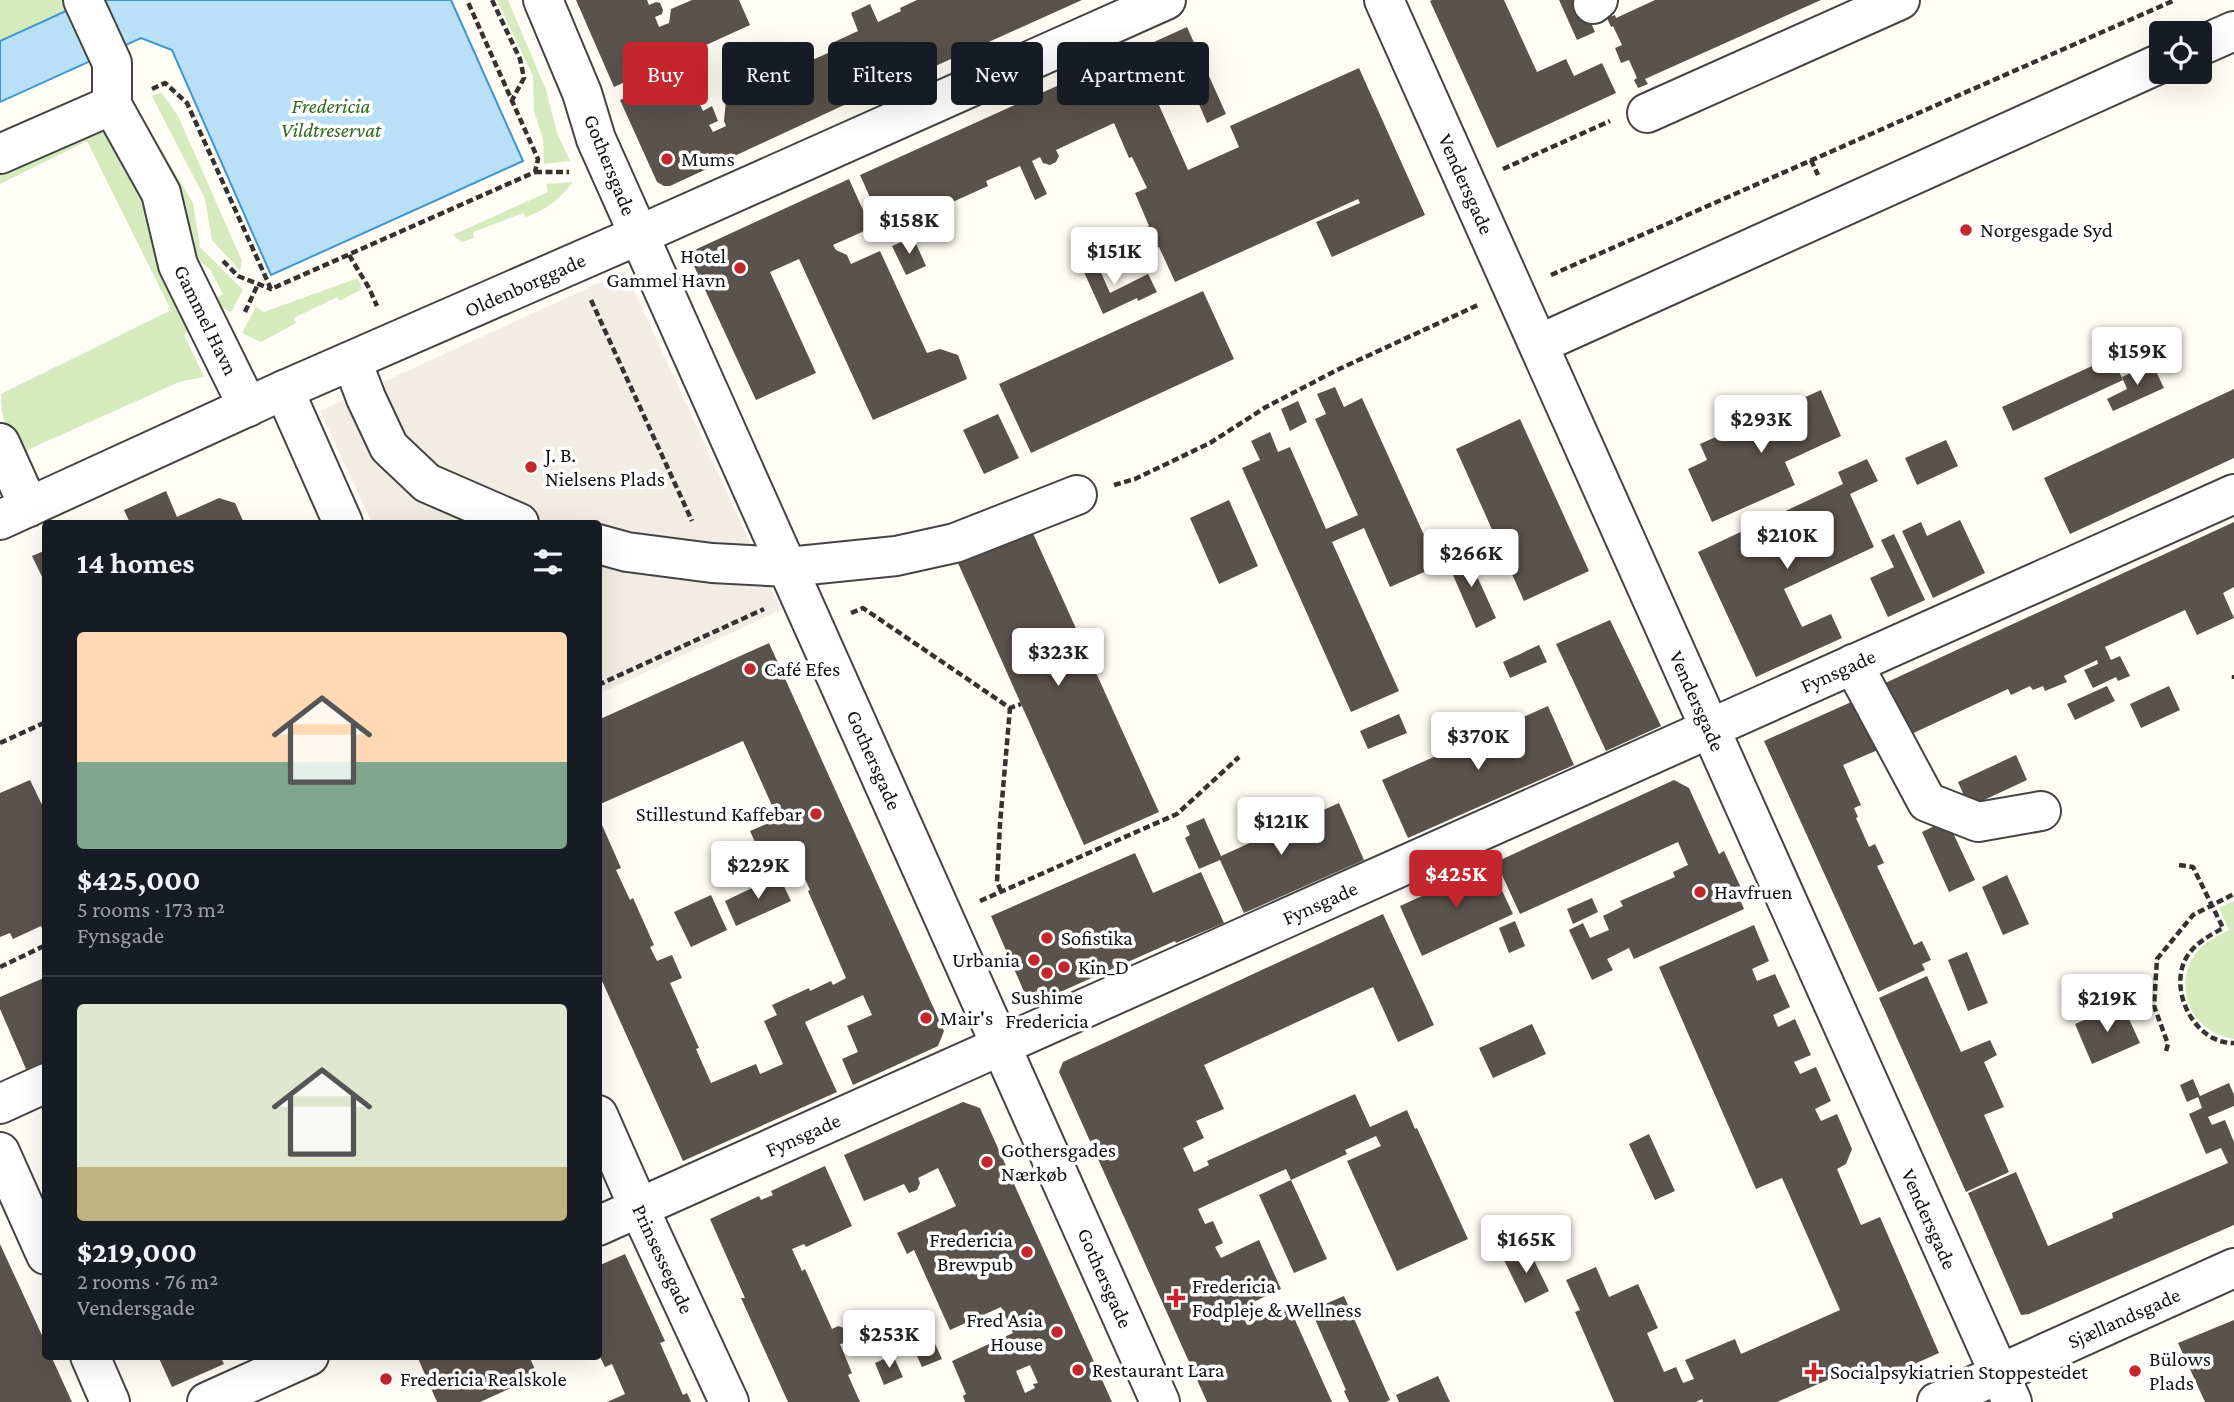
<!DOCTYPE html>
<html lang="en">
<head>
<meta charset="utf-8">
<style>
  :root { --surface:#171b24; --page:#242831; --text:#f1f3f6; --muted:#9ea1a6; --line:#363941; --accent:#c4262e }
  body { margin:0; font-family:"Crimson Pro",serif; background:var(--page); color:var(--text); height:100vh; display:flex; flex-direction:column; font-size:26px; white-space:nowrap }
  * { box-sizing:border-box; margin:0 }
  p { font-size:23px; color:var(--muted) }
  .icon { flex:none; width:38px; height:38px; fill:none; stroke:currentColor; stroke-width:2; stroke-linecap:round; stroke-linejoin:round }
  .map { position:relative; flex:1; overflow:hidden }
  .details { position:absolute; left:42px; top:520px; width:560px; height:840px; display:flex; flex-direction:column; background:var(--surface); border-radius:7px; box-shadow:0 7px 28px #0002 }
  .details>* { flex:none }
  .guide { position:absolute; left:623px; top:42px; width:665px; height:63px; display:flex; gap:14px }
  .controls { position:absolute; left:2149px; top:21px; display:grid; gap:14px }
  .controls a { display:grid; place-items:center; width:63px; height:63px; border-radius:7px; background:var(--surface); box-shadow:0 7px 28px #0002; font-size:35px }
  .price { position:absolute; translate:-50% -60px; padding:0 16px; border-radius:7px; background:#fff; color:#222; font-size:23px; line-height:46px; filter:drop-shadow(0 2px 4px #0008) }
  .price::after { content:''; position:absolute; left:50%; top:42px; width:21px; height:16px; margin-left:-10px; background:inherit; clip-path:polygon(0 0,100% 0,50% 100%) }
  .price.current { background:var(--accent); color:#fff }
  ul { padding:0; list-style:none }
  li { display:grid; align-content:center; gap:14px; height:371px; padding:0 35px }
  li+li { border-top:2px solid var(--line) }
  li span { display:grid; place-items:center; height:217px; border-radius:7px; color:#555 }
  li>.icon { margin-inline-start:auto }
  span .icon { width:126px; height:126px; fill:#fffc; stroke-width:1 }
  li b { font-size:30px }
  h2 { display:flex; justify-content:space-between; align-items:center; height:84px; padding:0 35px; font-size:30px }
  .chip { padding:0 24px; border-radius:7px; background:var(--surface); box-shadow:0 7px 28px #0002; font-size:24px; line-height:63px }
  .chip.current { background:var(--accent); color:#fff }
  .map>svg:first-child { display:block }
  .green { fill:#d5ebbd }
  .plaza { fill:#f1ede2 }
  .water { fill:#b9e0f7; stroke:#3f96cf; stroke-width:2 }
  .building { fill:#5a524d; fill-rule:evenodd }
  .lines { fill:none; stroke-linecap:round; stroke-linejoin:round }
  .minor-casing { stroke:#444; stroke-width:42 }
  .path { stroke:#333; stroke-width:4.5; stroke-dasharray:7 3.5; stroke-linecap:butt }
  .minor { stroke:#fff; stroke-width:38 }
  .poi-dot { fill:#c4262e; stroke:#fff; stroke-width:2.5 }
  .labels { text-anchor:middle; stroke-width:7; stroke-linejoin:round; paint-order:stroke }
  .park-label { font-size:21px; font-style:italic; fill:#2f6b1f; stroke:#fff }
  .poi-label { font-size:21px; fill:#111; stroke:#fff; text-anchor:start }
  .street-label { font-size:21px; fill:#111; stroke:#fff }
</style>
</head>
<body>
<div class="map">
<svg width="2234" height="1402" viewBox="0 0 2234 1402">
  <rect width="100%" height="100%" fill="#fffdf5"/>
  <g class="green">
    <path d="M0,0H64L68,10L0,41Z"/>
    <path d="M497,0H508L546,90L557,133L570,161L544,164L543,139L534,111L533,76Z"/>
    <path d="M161,92L178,116L242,261L240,271L212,240L205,199L152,96Z"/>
    <path d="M136,107L193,203L200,247L243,290L231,312L211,302L223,294L210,269L196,259L128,108Z"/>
    <path d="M103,119L149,197L196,327L184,335L204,377L179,382L25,451C8,440 0,415 1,394L171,310L87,141L0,184V164Z"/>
    <path d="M573,182C560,199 546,210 526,217L523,213L473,232L474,238L462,242L453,235L548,192L546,184Z"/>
    <path d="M358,278L362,289L340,301L337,297L294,318L296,323L261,342L242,333L256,307L264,312Z"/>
    <path d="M2234,901V1039C2194,1033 2172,991 2194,956C2203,943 2215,937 2229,930L2219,908Z"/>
  </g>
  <path class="plaza" d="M625,271L781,610L599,694L598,523H372L320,411Z"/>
  <path class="water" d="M90,0H451L523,161L271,275L172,50L141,38L0,102V41Z"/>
  <g class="building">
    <path d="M576,0H647L649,5L656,2L660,3L663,10L662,14L655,17L659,27L669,23L671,9L692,0H739L750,25L614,87Z"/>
    <path d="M917,0H1082L858,101L857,99L670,186H664L657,182L620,100L689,69L702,96L697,98L703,111L712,106L718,121L709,125L713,132L726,126L724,121L726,99L762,83L753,63L756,54L781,45L788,60L803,64L835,50L832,43L858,31L851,13L870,4L878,22L901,11L900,8Z"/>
    <path d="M1432,0H1504L1537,72L1566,59L1574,76L1602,63L1616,93L1497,148L1430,1Z"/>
    <path d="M1559,0H1581L1595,32L1577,40Z"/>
    <path d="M1655,0H1821L1645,79L1648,84L1638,88L1634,80L1637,78L1629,60L1621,63L1615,48L1622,45L1613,26L1611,27L1607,18L1615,15L1616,18Z"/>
    <path d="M1187,27L1226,114L1207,123L1196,97L1198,91L1196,87L1158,103L1188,170L1239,147L1230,126L1359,68L1425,215L1332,257L1316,222L1360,203L1358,199L1175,282L1159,247L1151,251L1142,229L1149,226L1135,193L1147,188L1132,157L1129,158L1114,123L1056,150L1059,156L1056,162L1050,165L1043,163L1040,157L1032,161L1047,194L1035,200L1020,166L986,181L988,186L946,205L948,209L946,214L935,220L930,217L928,213L886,233L860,175Z"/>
    <path d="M849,179L871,228L833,245L836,250L847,255L851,264L880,251L927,353L940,349L958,355L967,379L873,420L799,259L770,272L816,373L756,400L688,253Z"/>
    <path d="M913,237L926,266L906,275L892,246Z"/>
    <path d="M1092,252L1110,293L1148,274L1157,292L1138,301L1137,298L1103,314L1078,259Z"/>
    <path d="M1203,291L1234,359L1031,453L999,384Z"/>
    <path d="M2112,357L2123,380L2013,431L2002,407Z"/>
    <path d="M2152,363L2164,388L2113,411L2107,399L2127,389L2122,377Z"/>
    <path d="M1335,387L1344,407L1362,398L1438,566L1390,587L1364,528L1332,542L1399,691L1351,712L1242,468L1260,460L1251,441L1270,432L1278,452L1290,447L1326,529L1358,515L1315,419L1326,414L1317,394Z"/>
    <path d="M2234,389V458L2070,534L2044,478Z"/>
    <path d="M1821,390L1841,436L1785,462L1795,485L1712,522L1688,469L1707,460L1700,444Z"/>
    <path d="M1298,401L1307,422L1290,431L1281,409Z"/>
    <path d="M998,414L1019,458L984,474L963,430Z"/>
    <path d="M1520,419L1589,571L1524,601L1456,449Z"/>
    <path d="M1946,440L1958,466L1917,485L1905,458Z"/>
    <path d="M1867,459L1878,481L1850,494L1874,547L1784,589L1802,627L1831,614L1842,638L1756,677L1698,552L1843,484L1838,472Z"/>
    <path d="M166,491L177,517L219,498L235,503L244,523H130L124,510Z"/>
    <path d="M1229,500L1258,566L1219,584L1190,518Z"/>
    <path d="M1960,520L1985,573L1933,598L1902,531L1921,522L1927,536Z"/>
    <path d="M2234,522V587L2223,593L2234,618L2197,635L2185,610L2105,647L2111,660L2120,656L2130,676L2118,681L2116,677L2093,688L2084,670L2098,664L2097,660L2064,676L2067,682L2045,691L2043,686L2033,690L2030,686L2011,695L2008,689L1907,736L1883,684Z"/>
    <path d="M1031,529L1159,812L1084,845L958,563Z"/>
    <path d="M1894,534L1925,600L1888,617L1870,578L1894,567L1881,540Z"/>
    <path d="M46,550V585L32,556Z"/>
    <path d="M1465,550L1496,618L1476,628L1446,559Z"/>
    <path d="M1610,620L1661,726L1606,751L1556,644Z"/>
    <path d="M769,643L944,1031L938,1046L853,1085L842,1059L858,1052L847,1026L872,1015L863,995L805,1022L837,1092L683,1161L598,972V816L621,868L616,870L630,900L633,898L654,945L650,947L657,961L672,955L682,978L670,983L699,1048L696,1049L711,1083L756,1064L760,1074L783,1064L764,1021L777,1015L772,1005L809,988L810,991L831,981L833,985L846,978L808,891L810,890L795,857L767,870L762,859L752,864L744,846L755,842L750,831L778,819L743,741L598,805V720Z"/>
    <path d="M1539,645L1547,662L1510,678L1503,662Z"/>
    <path d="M2107,686L2115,701L2075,720L2067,704Z"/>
    <path d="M2169,686L2180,710L2141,728L2130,704Z"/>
    <path d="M1858,699L1880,749L1843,765L1861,805L1854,808L1858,817L1856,818L1869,847L1875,844L1884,863L1877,866L1914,945L1922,941L1931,960L1922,964L1925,970L1878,992L1764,741Z"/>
    <path d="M1548,706L1574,765L1408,838L1382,780Z"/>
    <path d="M1399,714L1407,733L1368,749L1360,731Z"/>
    <path d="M2016,755L2027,780L1969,807L1958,782Z"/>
    <path d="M30,780L46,813V938L41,926L13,939L10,933L0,937V793Z"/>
    <path d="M1674,780L1689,788L1719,854L1724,851L1746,899L1741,902L1744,909L1634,959L1629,948L1607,959L1613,970L1592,980L1569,930L1583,923L1590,938L1609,930L1603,916L1623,906L1620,901L1675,877L1673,872L1688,865L1678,842L1520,914L1496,862Z"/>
    <path d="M1339,803L1364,860L1244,913L1220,860L1199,869L1185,838L1190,835L1186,826L1204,818L1221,856Z"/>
    <path d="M1947,820L1975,880L1949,892L1922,832Z"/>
    <path d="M1135,853L1153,893L1201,872L1224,923L1176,943L1175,941L1042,1000L1025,994L991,916Z"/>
    <path d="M1490,865L1513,914L1422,956L1400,906Z"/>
    <path d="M2007,875L2029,924L2003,935L1982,887Z"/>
    <path d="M775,877L780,878L791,901L736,926L725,901Z"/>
    <path d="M711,895L727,930L691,947L674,912Z"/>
    <path d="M1592,898L1598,912L1573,924L1567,909Z"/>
    <path d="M1383,914L1434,1025L1398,1042L1373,987L1204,1065L1224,1109L1196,1121L1204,1138L1183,1148L1194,1172L1209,1165L1207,1161L1355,1094L1370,1127L1407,1110L1415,1129L1417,1128L1468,1239L1397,1271L1347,1161L1381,1146L1376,1136L1345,1150L1347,1154L1291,1180L1327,1259L1294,1273L1259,1195L1291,1180L1286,1169L1198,1209L1205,1224L1213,1221L1223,1243L1215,1247L1221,1258L1259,1240L1281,1289L1243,1307L1250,1323L1282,1309L1291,1311L1332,1402H1207L1059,1072L1063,1062Z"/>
    <path d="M1515,921L1525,946L1509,953L1499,928Z"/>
    <path d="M1754,925L1769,961L1752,969L1757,981L1775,974L1790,1007L1773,1015L1778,1027L1795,1019L1811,1055L1794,1062L1800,1074L1816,1067L1831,1101L1815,1109L1821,1121L1837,1114L1852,1149L1846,1164L1837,1169L1861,1225L1880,1217L1939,1353L1872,1383L1864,1364L1777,1402H1703L1702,1399L1696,1402H1614L1575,1312L1580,1310L1566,1280L1596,1267L1609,1297L1638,1284L1658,1328L1647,1333L1664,1372L1676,1367L1683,1383L1694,1379L1685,1360L1735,1339L1741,1354L1840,1310L1782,1178L1756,1189L1659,967Z"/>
    <path d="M1967,952L1988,1003L1968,1011L1948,960Z"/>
    <path d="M1927,976L1961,1052L1990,1040L1997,1055L1984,1062L2004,1107L1984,1115L2009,1172L1966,1192L1879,998Z"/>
    <path d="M46,977V1061L26,1069L0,1009V997Z"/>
    <path d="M2122,1004L2140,1043L2092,1064L2075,1024Z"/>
    <path d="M1532,1024L1546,1054L1493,1078L1479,1048Z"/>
    <path d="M2193,1079L2200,1096L2229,1083L2234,1095V1106L2208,1117L2212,1125L2225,1120L2234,1142V1225L2029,1314L2021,1315L1968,1193L2016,1172L2048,1246L2113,1218L2112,1213L2228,1163L2221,1148L2206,1154L2189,1114L2202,1108L2198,1097L2187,1102L2180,1085Z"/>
    <path d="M963,1102L980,1108L1112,1402H965L963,1396L966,1394L952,1361L1013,1333L1001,1307L950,1330L914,1250L907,1254L897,1233L956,1206L938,1168L918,1178L920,1183L917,1190L909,1193L904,1184L864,1201L844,1155ZM1030,1365L1038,1383L1033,1384L1035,1388L1025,1393L1016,1371Z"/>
    <path d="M1649,1134L1675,1191L1655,1200L1629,1144Z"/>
    <path d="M825,1166L852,1226L806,1247L804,1244L792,1249L802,1271L805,1269L832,1329L838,1326L844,1328L848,1337L845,1343L840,1344L852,1373L848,1375L860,1402H788L741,1298H745L710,1219L759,1196L761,1200L773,1195L771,1191Z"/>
    <path d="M0,1244L46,1344V1356H51L72,1402H0Z"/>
    <path d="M1528,1248L1549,1291L1525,1303L1504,1260Z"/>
    <path d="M625,1254L665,1341L660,1343L683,1395L687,1393L691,1402H607L625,1394L612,1364L605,1367L598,1353V1266Z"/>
    <path d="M1344,1296L1390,1400L1386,1402H1349L1344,1391L1346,1390L1311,1310Z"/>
    <path d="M2234,1320V1402H2205L2178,1343Z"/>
    <path d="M932,1337L942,1359L922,1367L912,1345Z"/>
    <path d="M893,1355L903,1377L884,1385L875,1363Z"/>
    <path d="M158,1356H220L224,1364L172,1387Z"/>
    <path d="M417,1356H529L538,1376L480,1402H437Z"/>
    <path d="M1438,1376L1450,1402H1399L1396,1395Z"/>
  </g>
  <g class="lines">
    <g class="minor-casing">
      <g id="minor">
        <path d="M83,0L112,63V105L161,193L178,265L248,407"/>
        <path d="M543,0L582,93L596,139L1160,1402"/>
        <path d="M1384,0C1593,467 1802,935 2012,1402"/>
        <path d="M1593,4L1598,0"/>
        <path d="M2200,46L2234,31"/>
        <path d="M1647,113L1900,0"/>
        <path d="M0,154L112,105"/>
        <path d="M1539,344L2161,63"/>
        <path d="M352,361L366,398L389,447L427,483L519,523"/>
        <path d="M284,390L343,523"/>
        <path d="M0,443L29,507"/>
        <path d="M0,520L284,390L639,235L1166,0"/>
        <path d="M598,544L627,552L712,563L788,567L896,556L955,543L1077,495"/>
        <path d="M1853,664L1927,802L1978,822L2041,811"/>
        <path d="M0,1104L46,1083"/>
        <path d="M598,1115L639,1208L729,1402"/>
        <path d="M0,1152L46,1255"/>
        <path d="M598,1226L2234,494"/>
        <path d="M90,1356L110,1402"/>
        <path d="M207,1402L309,1356"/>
        <path d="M1937,1402L2234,1268"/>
      </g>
    </g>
    <g class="path">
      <path d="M492,0L520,59L524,78L512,100"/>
      <path d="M152,89L165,83L187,103L271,289L535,172L538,159L467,0"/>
      <path d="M1811,160L1818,175"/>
      <path d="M1503,169L1610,121"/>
      <path d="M535,172H569"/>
      <path d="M349,255L369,288L377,306"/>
      <path d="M223,261L238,276L271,289"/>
      <path d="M1551,275L2175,0"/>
      <path d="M591,300L692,521"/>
      <path d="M245,312L258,284"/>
      <path d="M1114,485L1135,479L1210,443L1266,407L1337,370L1478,305"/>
      <path d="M851,613L863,608L1010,708L1021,704"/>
      <path d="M2234,675V679"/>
      <path d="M598,685L764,609"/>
      <path d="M0,743L46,722"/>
      <path d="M2179,865L2193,867L2223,928C2209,936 2193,944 2185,960C2169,993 2196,1044 2234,1043"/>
      <path d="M1001,891L997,882L1000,824L1010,708"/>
      <path d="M980,901L1177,814L1239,757"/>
      <path d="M0,967L46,945"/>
      <path d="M2166,1051L2168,1044L2154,1006L2157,959L2193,915L2234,894"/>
    </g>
    <use href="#minor" class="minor"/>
  </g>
  <g class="poi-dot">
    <circle cx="667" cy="159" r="7"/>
    <circle cx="1966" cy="230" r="7"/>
    <circle cx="740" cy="268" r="7"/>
    <circle cx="531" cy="467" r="7"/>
    <circle cx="750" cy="669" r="7"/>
    <circle cx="816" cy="814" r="7"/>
    <circle cx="1700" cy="892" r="7"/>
    <circle cx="1047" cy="938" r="7"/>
    <circle cx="1034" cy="960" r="7"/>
    <circle cx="1064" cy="967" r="7"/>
    <circle cx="1047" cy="973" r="7"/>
    <circle cx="926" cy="1018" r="7"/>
    <circle cx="987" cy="1162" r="7"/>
    <circle cx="1027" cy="1252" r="7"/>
    <path d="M1172.5 1287.5h7v7h7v7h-7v7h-7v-7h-7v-7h7z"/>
    <circle cx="1057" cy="1332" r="7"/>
    <circle cx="1078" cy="1370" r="7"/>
    <circle cx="2135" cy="1371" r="7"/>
    <path d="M1810.5 1361.5h7v7h7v7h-7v7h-7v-7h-7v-7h7z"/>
    <circle cx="386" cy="1379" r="7"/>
  </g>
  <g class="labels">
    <g class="park-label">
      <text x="331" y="113">Fredericia<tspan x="331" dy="24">Vildtreservat</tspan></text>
    </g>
    <g class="poi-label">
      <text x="681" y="166">Mums</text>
      <text x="1980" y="237">Norgesgade Syd</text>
      <text x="726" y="263" text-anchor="end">Hotel<tspan x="726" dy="24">Gammel Havn</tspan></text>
      <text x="545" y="462">J. B.<tspan x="545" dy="24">Nielsens Plads</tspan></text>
      <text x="764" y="676">Café Efes</text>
      <text x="802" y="821" text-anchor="end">Stillestund Kaffebar</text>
      <text x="1714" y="899">Havfruen</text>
      <text x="1061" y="945">Sofistika</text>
      <text x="1020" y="967" text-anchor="end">Urbania</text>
      <text x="1078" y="974">Kin_D</text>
      <text x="1047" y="1004" text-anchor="middle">Sushime<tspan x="1047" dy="24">Fredericia</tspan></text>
      <text x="940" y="1025">Mair's</text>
      <text x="1001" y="1157">Gothersgades<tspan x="1001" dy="24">Nærkøb</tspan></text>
      <text x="1013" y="1247" text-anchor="end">Fredericia<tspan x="1013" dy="24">Brewpub</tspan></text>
      <text x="1192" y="1293">Fredericia<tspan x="1192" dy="24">Fodpleje &amp; Wellness</tspan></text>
      <text x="1043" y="1327" text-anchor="end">Fred Asia<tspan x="1043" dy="24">House</tspan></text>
      <text x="2149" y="1366">Bülows<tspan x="2149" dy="24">Plads</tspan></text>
      <text x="1092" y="1377">Restaurant Lara</text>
      <text x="1830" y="1379">Socialpsykiatrien Stoppestedet</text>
      <text x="400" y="1386">Fredericia Realskole</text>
    </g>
    <g class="street-label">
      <text transform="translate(610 165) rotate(68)" y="7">Gothersgade</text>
      <text transform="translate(1466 184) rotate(66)" y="7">Vendersgade</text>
      <text transform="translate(525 285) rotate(-24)" y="7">Oldenborggade</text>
      <text transform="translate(206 320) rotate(64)" y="7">Gammel Havn</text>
      <text transform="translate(1838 671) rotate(-24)" y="7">Fynsgade</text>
      <text transform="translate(1697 701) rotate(66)" y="7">Vendersgade</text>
      <text transform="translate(874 760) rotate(66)" y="7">Gothersgade</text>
      <text transform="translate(1320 903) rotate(-24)" y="7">Fynsgade</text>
      <text transform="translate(803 1135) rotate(-24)" y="7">Fynsgade</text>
      <text transform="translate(1929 1219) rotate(66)" y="7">Vendersgade</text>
      <text transform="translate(663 1259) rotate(65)" y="7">Prinsessegade</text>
      <text transform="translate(1105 1278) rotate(66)" y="7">Gothersgade</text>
      <text transform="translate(2124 1318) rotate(-24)" y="7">Sjællandsgade</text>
    </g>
  </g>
</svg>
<div class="controls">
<a><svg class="icon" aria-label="locate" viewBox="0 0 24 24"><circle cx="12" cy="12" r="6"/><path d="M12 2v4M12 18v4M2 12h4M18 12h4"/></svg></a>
</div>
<b class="price" style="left:909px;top:256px">$158K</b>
<b class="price" style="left:1114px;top:287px">$151K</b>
<b class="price" style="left:2137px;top:387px">$159K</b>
<b class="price" style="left:1761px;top:455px">$293K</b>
<b class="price" style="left:1787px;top:571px">$210K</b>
<b class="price" style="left:1471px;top:589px">$266K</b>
<b class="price" style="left:1058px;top:688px">$323K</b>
<b class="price" style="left:1478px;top:772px">$370K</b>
<b class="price" style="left:1281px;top:857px">$121K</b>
<b class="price" style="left:758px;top:901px">$229K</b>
<b class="price current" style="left:1456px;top:910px">$425K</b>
<b class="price" style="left:2107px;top:1034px">$219K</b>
<b class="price" style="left:1526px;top:1275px">$165K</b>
<b class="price" style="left:889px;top:1370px">$253K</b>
<div class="guide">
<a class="chip current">Buy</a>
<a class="chip">Rent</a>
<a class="chip">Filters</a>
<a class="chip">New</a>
<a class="chip">Apartment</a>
</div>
<section class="details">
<h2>14 homes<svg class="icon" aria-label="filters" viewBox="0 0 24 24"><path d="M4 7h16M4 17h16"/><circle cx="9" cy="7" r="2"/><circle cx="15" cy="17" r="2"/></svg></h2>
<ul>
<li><span style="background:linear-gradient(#ffd9b3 60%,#7fa58c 0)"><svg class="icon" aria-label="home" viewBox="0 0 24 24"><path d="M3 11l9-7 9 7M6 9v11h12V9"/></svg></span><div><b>$425,000</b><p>5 rooms · 173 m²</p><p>Fynsgade</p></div></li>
<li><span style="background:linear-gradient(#dfe7d0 75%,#c2b280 0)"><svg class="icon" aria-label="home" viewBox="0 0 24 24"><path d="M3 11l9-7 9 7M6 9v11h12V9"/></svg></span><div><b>$219,000</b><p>2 rooms · 76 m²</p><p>Vendersgade</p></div></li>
</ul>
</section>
</div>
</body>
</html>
